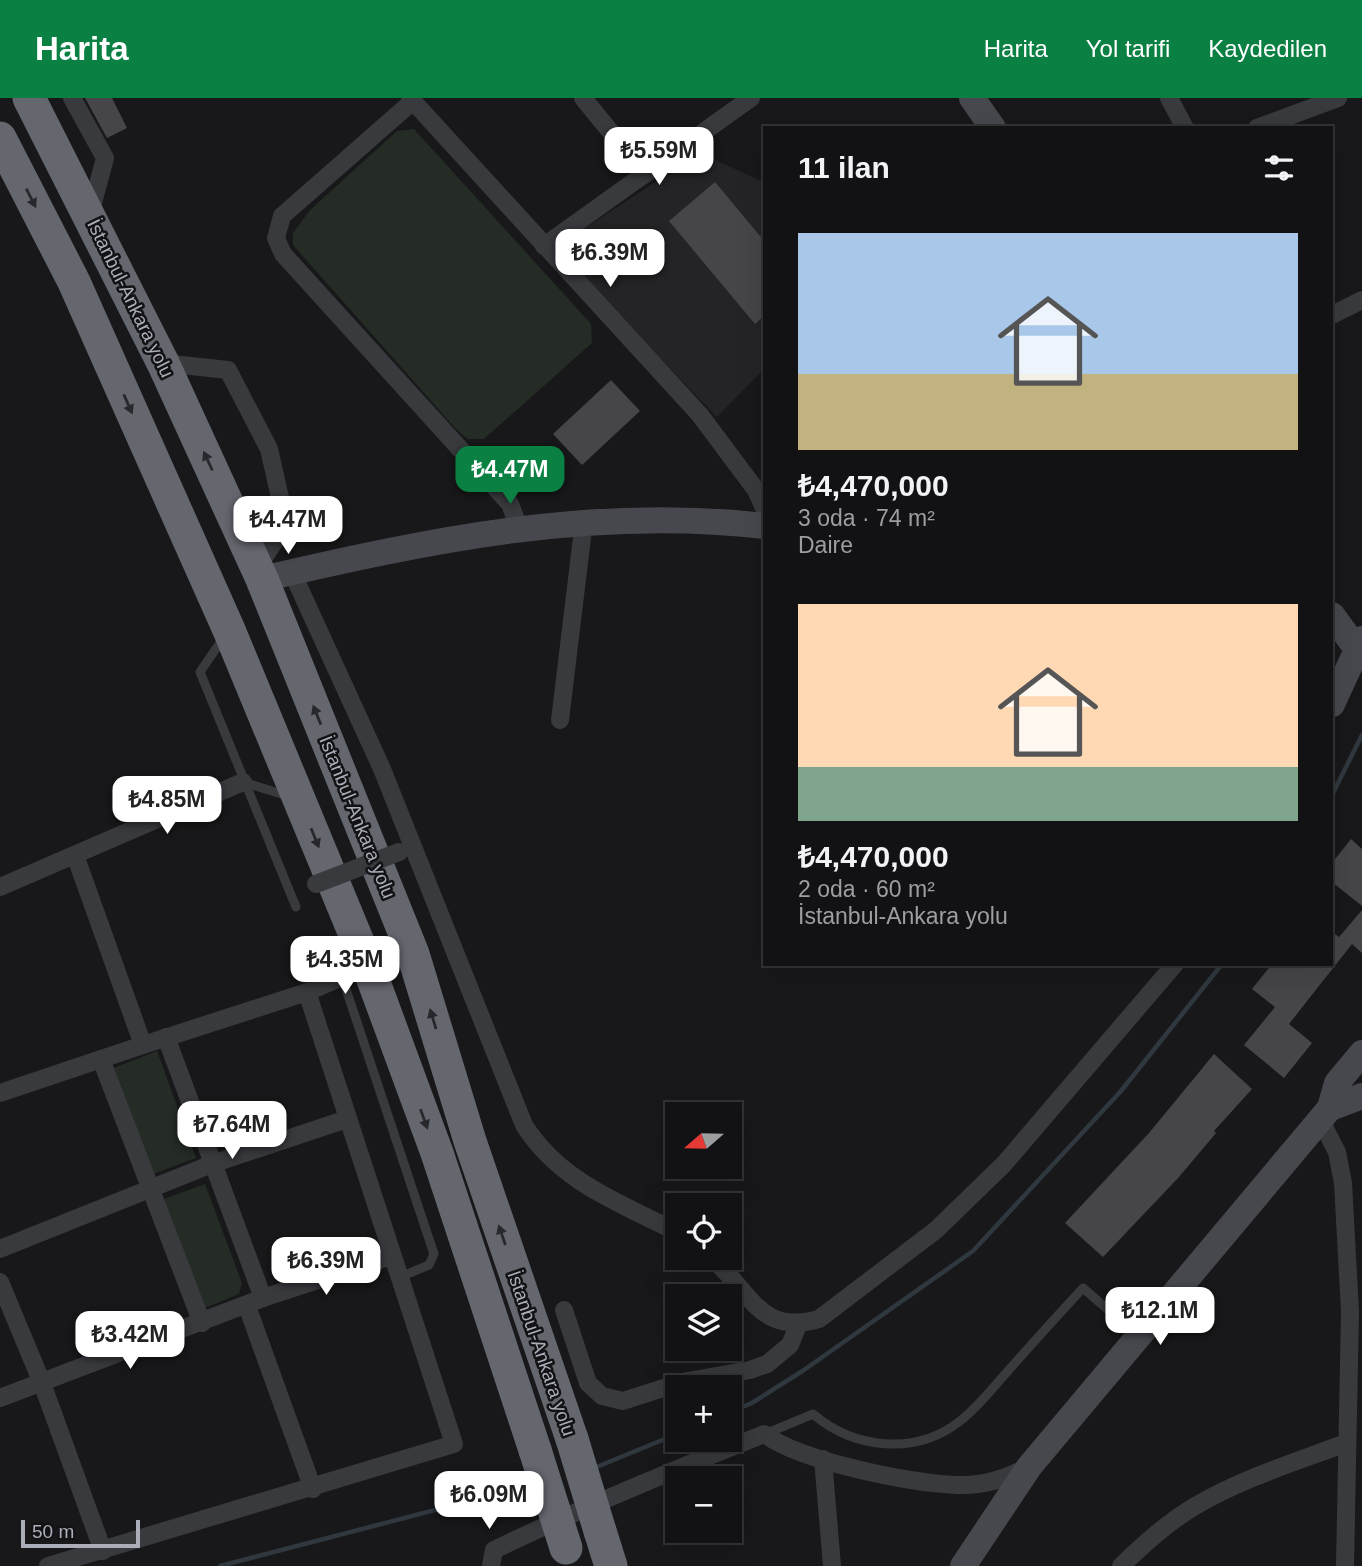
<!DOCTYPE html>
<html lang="tr">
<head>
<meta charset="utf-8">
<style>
  :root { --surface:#121214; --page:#1b1b1d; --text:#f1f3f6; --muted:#9c9ea0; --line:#313234; --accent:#0b8043 }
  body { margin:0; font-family:Helvetica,sans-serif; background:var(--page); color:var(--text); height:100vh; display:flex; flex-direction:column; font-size:26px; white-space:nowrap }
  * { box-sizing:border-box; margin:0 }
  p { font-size:23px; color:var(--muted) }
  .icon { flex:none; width:38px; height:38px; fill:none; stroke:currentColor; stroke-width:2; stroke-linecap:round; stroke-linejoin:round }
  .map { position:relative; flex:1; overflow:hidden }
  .panel { position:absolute; left:763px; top:28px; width:570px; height:840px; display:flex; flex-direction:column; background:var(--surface); border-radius:0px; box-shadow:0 7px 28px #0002,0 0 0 2px var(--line) }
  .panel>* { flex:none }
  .needle { width:46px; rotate:250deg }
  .tools { position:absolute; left:665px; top:1004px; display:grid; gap:14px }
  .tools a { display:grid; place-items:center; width:77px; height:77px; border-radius:0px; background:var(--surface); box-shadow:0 7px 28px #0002,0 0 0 2px var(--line); font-size:35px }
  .scale { position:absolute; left:21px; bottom:18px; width:119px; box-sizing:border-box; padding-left:7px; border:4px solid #abaeb9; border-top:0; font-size:19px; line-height:24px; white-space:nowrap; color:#abaeb9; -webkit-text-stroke:5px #131315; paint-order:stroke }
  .price { position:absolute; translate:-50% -60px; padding:0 16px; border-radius:14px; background:#fff; color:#222; font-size:23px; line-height:46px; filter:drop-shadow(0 2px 4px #0008) }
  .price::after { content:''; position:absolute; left:50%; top:42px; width:21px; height:16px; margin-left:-10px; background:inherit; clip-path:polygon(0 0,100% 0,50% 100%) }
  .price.on { background:var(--accent); color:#fff }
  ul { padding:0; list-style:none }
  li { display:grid; align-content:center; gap:14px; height:371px; padding:0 35px }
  li span { display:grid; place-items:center; height:217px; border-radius:0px; color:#555 }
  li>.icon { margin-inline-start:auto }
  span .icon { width:126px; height:126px; fill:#fffc; stroke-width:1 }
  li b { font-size:30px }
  h2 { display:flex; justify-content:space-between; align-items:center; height:84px; padding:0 35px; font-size:30px }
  header { display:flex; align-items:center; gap:42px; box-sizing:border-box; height:98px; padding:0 35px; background:var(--accent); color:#fff }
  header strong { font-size:33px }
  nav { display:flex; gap:38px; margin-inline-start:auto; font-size:24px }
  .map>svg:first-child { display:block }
  .built { fill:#242427 }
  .green { fill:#242c25 }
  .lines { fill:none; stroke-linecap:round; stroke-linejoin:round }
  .stream { stroke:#30383f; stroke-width:4.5 }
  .building { fill:#45454a }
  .lane { stroke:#393a3e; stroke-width:9 }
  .street { stroke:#393a3e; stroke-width:18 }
  .secondary { stroke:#47484e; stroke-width:26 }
  .highway { stroke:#65676f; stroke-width:33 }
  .street-bridge { stroke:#393a3e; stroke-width:18 }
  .highway-bridge { stroke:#65676f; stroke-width:33 }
  .oneway { fill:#28282c }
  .labels { text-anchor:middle; stroke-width:5; stroke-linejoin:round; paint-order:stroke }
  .street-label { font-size:19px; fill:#abaeb9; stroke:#131315 }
</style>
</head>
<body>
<header>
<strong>Harita</strong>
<nav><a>Harita</a><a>Yol tarifi</a><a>Kaydedilen</a></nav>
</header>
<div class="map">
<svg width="1362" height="1468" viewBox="0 0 1362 1468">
  <rect width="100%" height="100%" fill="#18181a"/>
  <path class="built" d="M700,55L765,85V270L717,319L553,151Z"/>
  <g class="green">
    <path d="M414,31L591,226L592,245L484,341H468L455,330L293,147V135L310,112L397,33Z"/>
    <path d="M157,953L196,1060L153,1076L114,970Z"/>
    <path d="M205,1086L242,1185L239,1196L205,1210L164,1101Z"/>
  </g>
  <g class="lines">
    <g class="stream">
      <path d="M1332,697L1362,637"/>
      <path d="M730,1314L752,1305L804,1272L973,1153L1121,993L1222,866"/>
      <path d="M594,1370L677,1336"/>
      <path d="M220,1468L535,1386"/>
    </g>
  </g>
  <g class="building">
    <path d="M85,0H112L127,30L107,40Z"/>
    <path d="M715,84L765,144V217L755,226L669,123Z"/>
    <path d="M611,282L640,313L582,367L553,336Z"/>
    <path d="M1351,741L1362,751V808L1332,784V765Z"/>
    <path d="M1362,812V855L1352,846L1289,926L1312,945L1284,980L1244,947L1275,909L1252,891L1272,866H1332V834L1339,839Z"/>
    <path d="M1214,956L1252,991L1214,1033L1216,1035L1179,1079L1103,1159L1065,1125L1149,1035Z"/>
  </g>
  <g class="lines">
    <g class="lane">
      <path d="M224,539L200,574L296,809"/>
      <path d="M243,684L288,698"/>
      <path d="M342,879L434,1156L429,1167L400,1179"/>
      <path d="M765,1336L813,1316C854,1351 916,1358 960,1323C981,1307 997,1284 1015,1265C1037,1240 1060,1215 1083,1190L1137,1237"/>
    </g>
    <g class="street">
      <path d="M72,0L105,60L90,116"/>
      <path d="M410,0L700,317L756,392L765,412"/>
      <path d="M583,0L645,76"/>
      <path d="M1169,0L1185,30"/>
      <path d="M413,3L282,118L276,140L283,156L510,406L519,430"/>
      <path d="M1257,30L1338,0"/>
      <path d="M544,148L751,0"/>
      <path d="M1332,217L1362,202"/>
      <path d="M163,265L228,272L269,351L286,426L257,470"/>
      <path d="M292,474L382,671L524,1027C560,1084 620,1105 677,1134"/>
      <path d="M560,622L584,423"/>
      <path d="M0,789L243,684"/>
      <path d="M307,894L368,868"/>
      <path d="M166,939L263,1200"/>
      <path d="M101,961L202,1225"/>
      <path d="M0,995L143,947"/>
      <path d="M1320,1021L1337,1054L1343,1085L1350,1213L1345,1468"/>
      <path d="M0,1151L212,1066L347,1021"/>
      <path d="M711,1160C751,1192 758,1238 819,1221L936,1132L1004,1066L1175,866"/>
      <path d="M0,1184L42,1285L103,1453"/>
      <path d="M247,1208L313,1391"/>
      <path d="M564,1212L588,1285L602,1298L623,1303L682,1284L750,1272L767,1266L790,1247L798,1227"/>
      <path d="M0,1300L263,1200L391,1158"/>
      <path d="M823,1361L832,1468"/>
      <path d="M48,1468L454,1346L307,894L143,947L75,757"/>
      <path d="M491,1468L494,1452C583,1409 673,1372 764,1336C802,1364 910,1385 958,1387C981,1388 1006,1381 1026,1370"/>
      <path d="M1121,1468C1144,1446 1169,1423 1197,1407C1243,1380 1296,1364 1346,1345"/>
    </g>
    <g class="secondary">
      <path d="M972,0L993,30"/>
      <path d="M262,481C430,442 592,408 765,428"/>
      <path d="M1332,517L1362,558"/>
      <path d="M1332,606L1362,541"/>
      <path d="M1330,1010L1362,998"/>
      <path d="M963,1468L1029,1369L1330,1010L1337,985L1362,955"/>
    </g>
    <g class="highway">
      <path d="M29,0L163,265L262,481L413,856L470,1043L572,1341"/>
      <path d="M0,40L74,184L229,532L368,868L437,1055L535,1352"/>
      <path d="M600,1433L611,1468"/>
    </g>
    <path class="street-bridge" d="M316,786L399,754"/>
    <g class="highway-bridge">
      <path d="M572,1341L600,1433"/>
      <path d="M535,1352L566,1450"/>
    </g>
  </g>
  <defs><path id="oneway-solid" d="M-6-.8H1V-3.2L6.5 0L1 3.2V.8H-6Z" transform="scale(1.75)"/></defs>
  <g class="oneway">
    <use href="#oneway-solid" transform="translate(31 100) rotate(63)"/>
    <use href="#oneway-solid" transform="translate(128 306) rotate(66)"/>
    <use href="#oneway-solid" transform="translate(208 363) rotate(-115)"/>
    <use href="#oneway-solid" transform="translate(317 617) rotate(-112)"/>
    <use href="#oneway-solid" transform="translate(315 740) rotate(68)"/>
    <use href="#oneway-solid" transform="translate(433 921) rotate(-107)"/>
    <use href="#oneway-solid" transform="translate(424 1021) rotate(70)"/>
    <use href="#oneway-solid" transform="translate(502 1137) rotate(-109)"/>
  </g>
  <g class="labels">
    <g class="street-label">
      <text transform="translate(131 200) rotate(64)" y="7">İstanbul-Ankara yolu</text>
      <text transform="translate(358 719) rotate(68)" y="7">İstanbul-Ankara yolu</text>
      <text transform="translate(542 1255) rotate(71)" y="7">İstanbul-Ankara yolu</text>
    </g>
  </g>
</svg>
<div class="tools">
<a><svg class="needle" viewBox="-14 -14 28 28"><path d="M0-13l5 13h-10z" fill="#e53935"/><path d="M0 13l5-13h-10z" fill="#9c9ea0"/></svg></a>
<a><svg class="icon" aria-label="locate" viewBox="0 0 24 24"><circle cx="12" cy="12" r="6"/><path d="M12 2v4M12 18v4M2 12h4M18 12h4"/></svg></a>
<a><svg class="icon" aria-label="layers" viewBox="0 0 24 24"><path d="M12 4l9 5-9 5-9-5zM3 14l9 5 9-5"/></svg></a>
<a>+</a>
<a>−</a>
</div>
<div class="scale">50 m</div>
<b class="price" style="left:659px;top:89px">₺5.59M</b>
<b class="price" style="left:610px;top:191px">₺6.39M</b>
<b class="price on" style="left:510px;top:408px">₺4.47M</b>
<b class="price" style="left:288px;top:458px">₺4.47M</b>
<b class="price" style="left:167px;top:738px">₺4.85M</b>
<b class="price" style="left:345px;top:898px">₺4.35M</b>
<b class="price" style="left:232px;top:1063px">₺7.64M</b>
<b class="price" style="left:326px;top:1199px">₺6.39M</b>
<b class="price" style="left:1160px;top:1249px">₺12.1M</b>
<b class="price" style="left:130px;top:1273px">₺3.42M</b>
<b class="price" style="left:489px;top:1433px">₺6.09M</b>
<section class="panel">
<h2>11 ilan<svg class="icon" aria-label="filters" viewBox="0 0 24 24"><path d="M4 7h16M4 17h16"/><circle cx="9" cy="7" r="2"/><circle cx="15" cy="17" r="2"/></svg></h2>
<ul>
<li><span style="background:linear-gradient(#a9c7e8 65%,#c2b280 0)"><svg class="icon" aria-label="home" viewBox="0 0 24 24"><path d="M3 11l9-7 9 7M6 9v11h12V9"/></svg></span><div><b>₺4,470,000</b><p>3 oda · 74 m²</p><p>Daire</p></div></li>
<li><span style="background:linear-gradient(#ffd9b3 75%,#7fa58c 0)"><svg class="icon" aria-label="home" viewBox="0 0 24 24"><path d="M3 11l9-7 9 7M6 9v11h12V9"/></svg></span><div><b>₺4,470,000</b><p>2 oda · 60 m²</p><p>İstanbul-Ankara yolu</p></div></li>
</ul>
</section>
</div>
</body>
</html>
